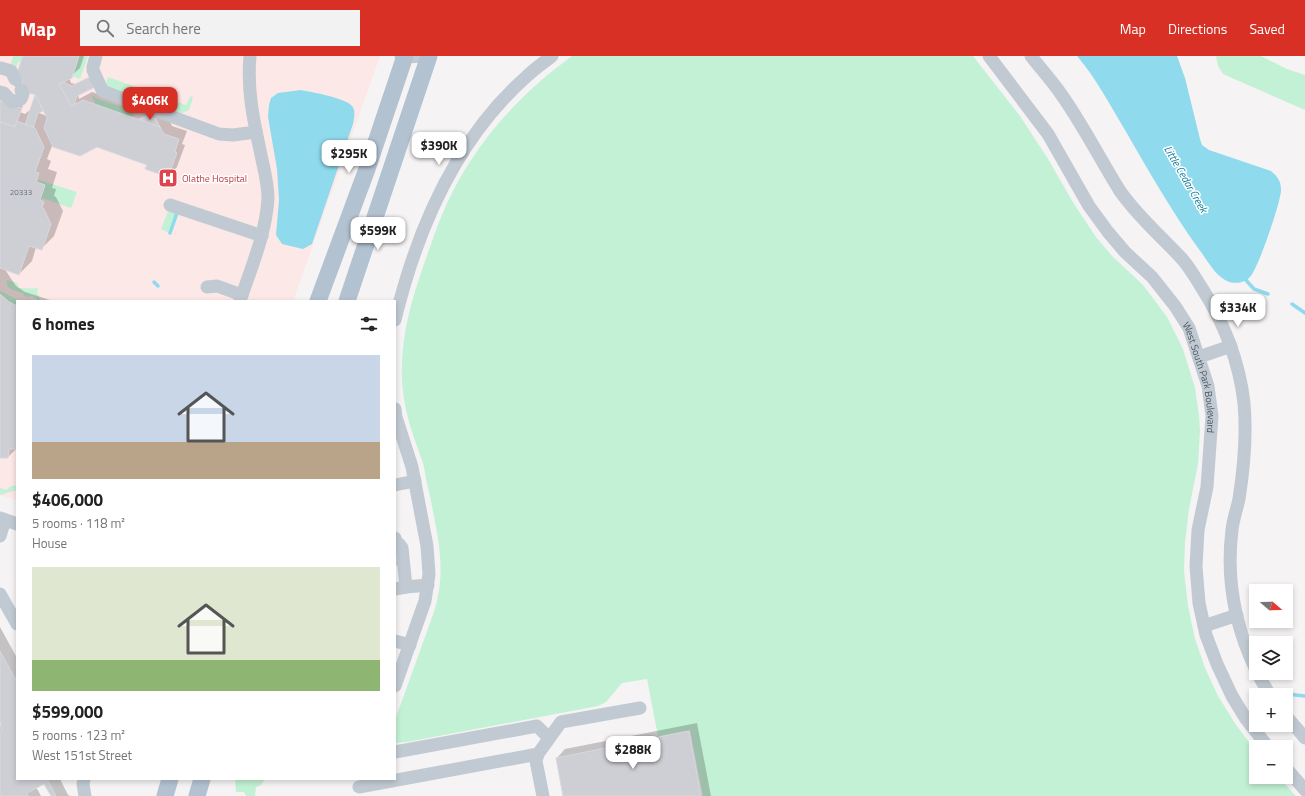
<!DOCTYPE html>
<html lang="en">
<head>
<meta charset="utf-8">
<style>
  :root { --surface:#fff; --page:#f2f2f2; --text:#222; --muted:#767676; --accent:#d93025 }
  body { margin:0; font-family:"Titillium Web",sans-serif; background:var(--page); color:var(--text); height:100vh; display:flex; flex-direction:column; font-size:15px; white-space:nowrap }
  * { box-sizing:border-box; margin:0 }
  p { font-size:13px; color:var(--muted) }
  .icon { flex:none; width:22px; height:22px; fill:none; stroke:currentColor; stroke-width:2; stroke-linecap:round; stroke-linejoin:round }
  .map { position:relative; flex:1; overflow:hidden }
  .details { position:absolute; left:16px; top:244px; width:380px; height:480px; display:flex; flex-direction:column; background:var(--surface); border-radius:0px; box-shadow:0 2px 6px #0003 }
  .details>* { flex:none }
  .needle { width:26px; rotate:109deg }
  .buttons { position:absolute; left:1249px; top:528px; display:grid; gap:8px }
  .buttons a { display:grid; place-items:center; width:44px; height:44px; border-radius:0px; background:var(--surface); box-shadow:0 2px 6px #0003; font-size:20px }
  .price { position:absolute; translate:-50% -34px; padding:0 9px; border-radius:8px; background:#fff; color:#222; font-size:13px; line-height:26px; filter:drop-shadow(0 1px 2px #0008) }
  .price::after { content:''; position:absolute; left:50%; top:24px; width:12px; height:9px; margin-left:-6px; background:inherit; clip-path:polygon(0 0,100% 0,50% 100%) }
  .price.selected { background:var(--accent); color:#fff }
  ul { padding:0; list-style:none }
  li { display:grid; align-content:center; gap:8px; height:212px; padding:0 16px }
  li span { display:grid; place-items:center; height:124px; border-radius:0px; color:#555 }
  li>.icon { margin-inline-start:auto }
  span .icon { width:72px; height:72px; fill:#fffc; stroke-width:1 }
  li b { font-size:17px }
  h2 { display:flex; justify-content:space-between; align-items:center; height:48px; padding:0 16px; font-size:17px }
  header { display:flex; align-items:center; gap:24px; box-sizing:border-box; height:56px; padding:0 20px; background:var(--accent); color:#fff }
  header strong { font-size:19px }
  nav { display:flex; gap:22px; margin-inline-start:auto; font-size:14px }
  .search { width:280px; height:36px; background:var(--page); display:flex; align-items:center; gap:10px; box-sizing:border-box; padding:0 14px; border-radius:0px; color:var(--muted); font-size:15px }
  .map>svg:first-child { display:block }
  .medical { fill:#fce8e6 }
  .green { fill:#c3f1d5 }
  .water { fill:#90daee }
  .shadow { fill:#0003; fill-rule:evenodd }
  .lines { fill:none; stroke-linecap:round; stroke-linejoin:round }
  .stream { stroke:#90daee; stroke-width:3.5 }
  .building { fill:#cdcfd5; stroke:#d7d9de }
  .minor { stroke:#c1cad2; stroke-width:13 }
  .major { stroke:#b3c2d1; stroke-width:17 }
  .labels { text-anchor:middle; stroke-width:3; stroke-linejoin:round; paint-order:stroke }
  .number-label { font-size:8px; fill:#6b747e }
  .health-label { font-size:10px; fill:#be3a42; stroke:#fff; text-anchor:start }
  .street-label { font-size:10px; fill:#4a5661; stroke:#fff }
  .water-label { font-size:11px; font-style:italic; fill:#0c7c9b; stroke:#fff }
</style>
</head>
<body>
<header>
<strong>Map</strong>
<div class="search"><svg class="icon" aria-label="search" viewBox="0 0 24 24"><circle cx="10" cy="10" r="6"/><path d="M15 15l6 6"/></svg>Search here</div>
<nav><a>Map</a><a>Directions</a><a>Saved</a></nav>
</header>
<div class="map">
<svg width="1305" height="740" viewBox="0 0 1305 740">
  <rect width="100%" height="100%" fill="#f5f3f3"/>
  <path class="medical" d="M0,0H380L293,245H17V444L0,439Z"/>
  <g class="green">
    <path d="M13,0H23L21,6H18L15,15L11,7Z"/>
    <path d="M79,0H88L80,23L72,20Z"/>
    <path d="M572,0H973L1020,60L1048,103L1074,148L1096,181L1112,200L1143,229L1167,261L1183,293L1195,332L1199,359L1200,375L1198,408L1189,453L1185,486L1184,515L1188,550L1195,583L1205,612L1218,640L1236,669L1256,695V721H1278L1296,740H703L690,674L658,680L647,623L622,627L606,646L598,650L407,686L395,687V664L434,556C447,514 438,482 430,440C428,432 426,424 425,416C424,413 424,410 423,407C417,390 410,372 406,354C395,302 407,257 424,208C430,192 435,175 442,159C469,93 516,41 572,0Z"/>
    <path d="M1216,0H1261L1287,13L1305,19V54L1223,18L1218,10Z"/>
    <path d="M108,21L156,38L157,40L154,47L152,48L108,31L106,28Z"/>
    <path d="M91,39L98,43L128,53L134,59L132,61L96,49Z"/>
    <path d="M162,40L186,49L190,41L192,40L193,42L189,54L183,57H180L158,49L160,41Z"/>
    <path d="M39,124L77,136L71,152L42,142L41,145L40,144L45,129L38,126Z"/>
    <path d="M168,155L176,157L169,177L161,173Z"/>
    <path d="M7,224L17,227L19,232C25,232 33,233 38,232L37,236L40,243L39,245L32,240L26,241L23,238L24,236L22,237L11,233L7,230Z"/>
    <path d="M0,235L18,244L19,245H17V250L9,246L0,238Z"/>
    <path d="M17,429V434L0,439V432L7,434L9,431Z"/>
    <path d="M235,723H265L261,729L256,731L255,740H246L244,736H236Z"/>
  </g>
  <g class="water">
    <path d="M1077,0H1177L1185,22L1200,83L1202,89L1209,94L1271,115C1277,120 1281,125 1281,133C1282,143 1258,213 1250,221C1245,227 1233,229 1225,224C1214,218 1206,202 1198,192C1171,154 1148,114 1125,74C1110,49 1096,22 1077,0Z"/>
    <path d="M301,34C311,36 346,42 352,50C356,54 354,63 353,68L312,188L303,193L282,188L276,179L279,144L277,113L268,61L269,49L271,42L278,37Z"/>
  </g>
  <g class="shadow">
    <path d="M24,0H84L80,12L69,22L71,27L75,28L94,19L78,39L79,43L92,36L169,63L172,70L187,75L182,88L185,89L177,111L168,120L148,108L97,90L80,99L52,90L47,103L51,105L48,113L57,116L52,132L56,133L54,140L56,141L63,155L54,180L41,193L36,191L32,205L19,218L4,212L16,230L25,236L50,244L17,245V392L8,401H0V43L1,42L23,50L20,56L25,58L31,53L36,38L14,30ZM44,53L47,60L39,57Z"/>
    <path d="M0,571L17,602V723H60L68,739L71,740H52L45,726L36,731L41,740H0V671L2,667L0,663Z"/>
    <path d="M697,667L711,740H564L557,702L565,693Z"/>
  </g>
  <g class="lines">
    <g class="stream">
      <path d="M170,177L177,157"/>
      <path d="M1244,222L1254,233L1268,238"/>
      <path d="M154,226L158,230"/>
      <path d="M1292,248L1305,257"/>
      <path d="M1286,638L1305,640"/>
    </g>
  </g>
  <g class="building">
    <path d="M23,0H79L72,22L59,28L71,50L83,44L160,71L164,78L179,83L175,96L177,97L168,121L145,113L147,109L97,91L80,100L53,91L44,72L47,62L36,39L26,36L17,17Z"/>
    <path d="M92,20L97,30L77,40L74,49L71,50L59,28L63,26L72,30Z"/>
    <path d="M35,39L43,55L38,57L33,72L25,69Z"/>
    <path d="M0,44L22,52L15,71L0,66Z"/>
    <path d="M147,60L156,63L160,71L139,63Z"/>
    <path d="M17,65L35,72L44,91L35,116L39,117L36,126L45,129L40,144L44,146L42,152L44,153L51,168L42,194L29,190L19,219L0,212V66L15,71Z"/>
    <path d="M0,238L9,246L17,250V393H9L8,402H0Z"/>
    <path d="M395,500H396L398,509L395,510Z"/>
    <path d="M0,595L17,626V723H47L56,740H51L44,728L27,737L28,740H0V674L2,673L0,670L1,668L0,665Z"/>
    <path d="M689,675L701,740H563L556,702Z"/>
  </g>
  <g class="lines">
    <g class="minor">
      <path d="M96,0L93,11V14L102,34L105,36L219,78L233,79L256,76"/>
      <path d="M401,0L405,1L425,0"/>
      <path id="s1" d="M989,0L1048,78L1089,150L1108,176L1125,196L1152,221L1175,250L1189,272L1208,330L1212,360L1207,431L1198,474L1196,510L1199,547L1206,579L1217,608L1232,640L1246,663L1268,691"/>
      <path d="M1031,0C1041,13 1052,25 1061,38C1083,69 1100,103 1120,135C1138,161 1162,181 1183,204C1189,211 1195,221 1200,229C1224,266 1239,303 1244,347C1247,380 1244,411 1239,443C1237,453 1233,463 1232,474C1226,522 1235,570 1256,614"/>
      <path d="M1,12L11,15L15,23"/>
      <path d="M0,36L4,37L12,46L21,43L23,38L21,34"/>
      <path d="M170,149L262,180"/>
      <path d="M207,231L217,230L242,239"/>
      <path d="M240,245C251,212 266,178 268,142C268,126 263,110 260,94C253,62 247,33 250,0"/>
      <path d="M395,264C417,173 455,84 526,21C534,13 543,7 552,0"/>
      <path d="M1199,301L1231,290"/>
      <path d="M395,353L396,361L412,411L427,490L429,518L425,545L395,630"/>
      <path d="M395,429L415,425"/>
      <path d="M0,462L17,468"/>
      <path d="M0,480L5,464"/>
      <path d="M395,482V485L399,488L402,492L406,531"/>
      <path d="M395,533L406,531L428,529"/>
      <path d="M0,538L17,568"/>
      <path d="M1204,570L1237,559"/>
      <path d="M395,585L410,589"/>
      <path d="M1257,617L1270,639"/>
      <path d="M1286,660L1305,682"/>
      <path d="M395,696L537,670L549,682"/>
      <path d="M1286,712L1305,734"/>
      <path d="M84,723L83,728L85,740"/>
      <path d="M359,731L538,698"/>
      <path d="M543,740L536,705L538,698L561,666L640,652"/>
    </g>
    <g class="major">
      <path d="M318,245L367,113L405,0"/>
      <path d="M347,245L429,0"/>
      <path d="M165,740L170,723"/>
      <path d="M197,740L202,723"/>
    </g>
  </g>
  <defs>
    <g id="hospital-square" transform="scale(1)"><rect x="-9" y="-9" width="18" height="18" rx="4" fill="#e0444e" stroke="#fff"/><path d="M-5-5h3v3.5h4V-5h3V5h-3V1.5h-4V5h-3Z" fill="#fff"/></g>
  </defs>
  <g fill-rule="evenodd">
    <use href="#hospital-square" x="168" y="122"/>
  </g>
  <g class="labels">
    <g class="number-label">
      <text x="21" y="139">20333</text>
    </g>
    <g class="health-label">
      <text x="182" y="126">Olathe Hospital</text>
    </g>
    <g class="street-label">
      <text dy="4" stroke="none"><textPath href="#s1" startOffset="390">West South Park Boulevard</textPath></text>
    </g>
    <g class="water-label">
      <text transform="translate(1186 123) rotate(60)" y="4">Little Cedar Creek</text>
    </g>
  </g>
</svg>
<div class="buttons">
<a><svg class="needle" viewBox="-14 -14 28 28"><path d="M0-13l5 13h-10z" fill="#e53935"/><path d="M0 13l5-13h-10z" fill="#767676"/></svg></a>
<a><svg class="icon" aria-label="layers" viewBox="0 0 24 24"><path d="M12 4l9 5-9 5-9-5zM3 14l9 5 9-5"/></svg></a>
<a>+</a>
<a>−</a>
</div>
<b class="price selected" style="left:150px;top:65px">$406K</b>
<b class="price" style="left:439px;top:110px">$390K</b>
<b class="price" style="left:349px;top:118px">$295K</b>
<b class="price" style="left:378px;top:195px">$599K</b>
<b class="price" style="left:1238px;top:272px">$334K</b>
<b class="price" style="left:633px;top:714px">$288K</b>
<section class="details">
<h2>6 homes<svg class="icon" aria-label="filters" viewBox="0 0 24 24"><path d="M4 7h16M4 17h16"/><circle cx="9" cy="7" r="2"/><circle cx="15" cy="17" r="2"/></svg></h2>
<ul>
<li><span style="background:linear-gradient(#c9d6e8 70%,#b9a48a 0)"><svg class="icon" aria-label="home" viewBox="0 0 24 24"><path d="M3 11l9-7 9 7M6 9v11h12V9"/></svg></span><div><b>$406,000</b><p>5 rooms · 118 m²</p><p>House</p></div></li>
<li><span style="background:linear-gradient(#dfe7d0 75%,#8fb573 0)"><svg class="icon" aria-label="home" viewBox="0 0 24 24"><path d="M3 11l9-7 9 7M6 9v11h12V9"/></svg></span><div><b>$599,000</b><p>5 rooms · 123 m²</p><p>West 151st Street</p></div></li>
</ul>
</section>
</div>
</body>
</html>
